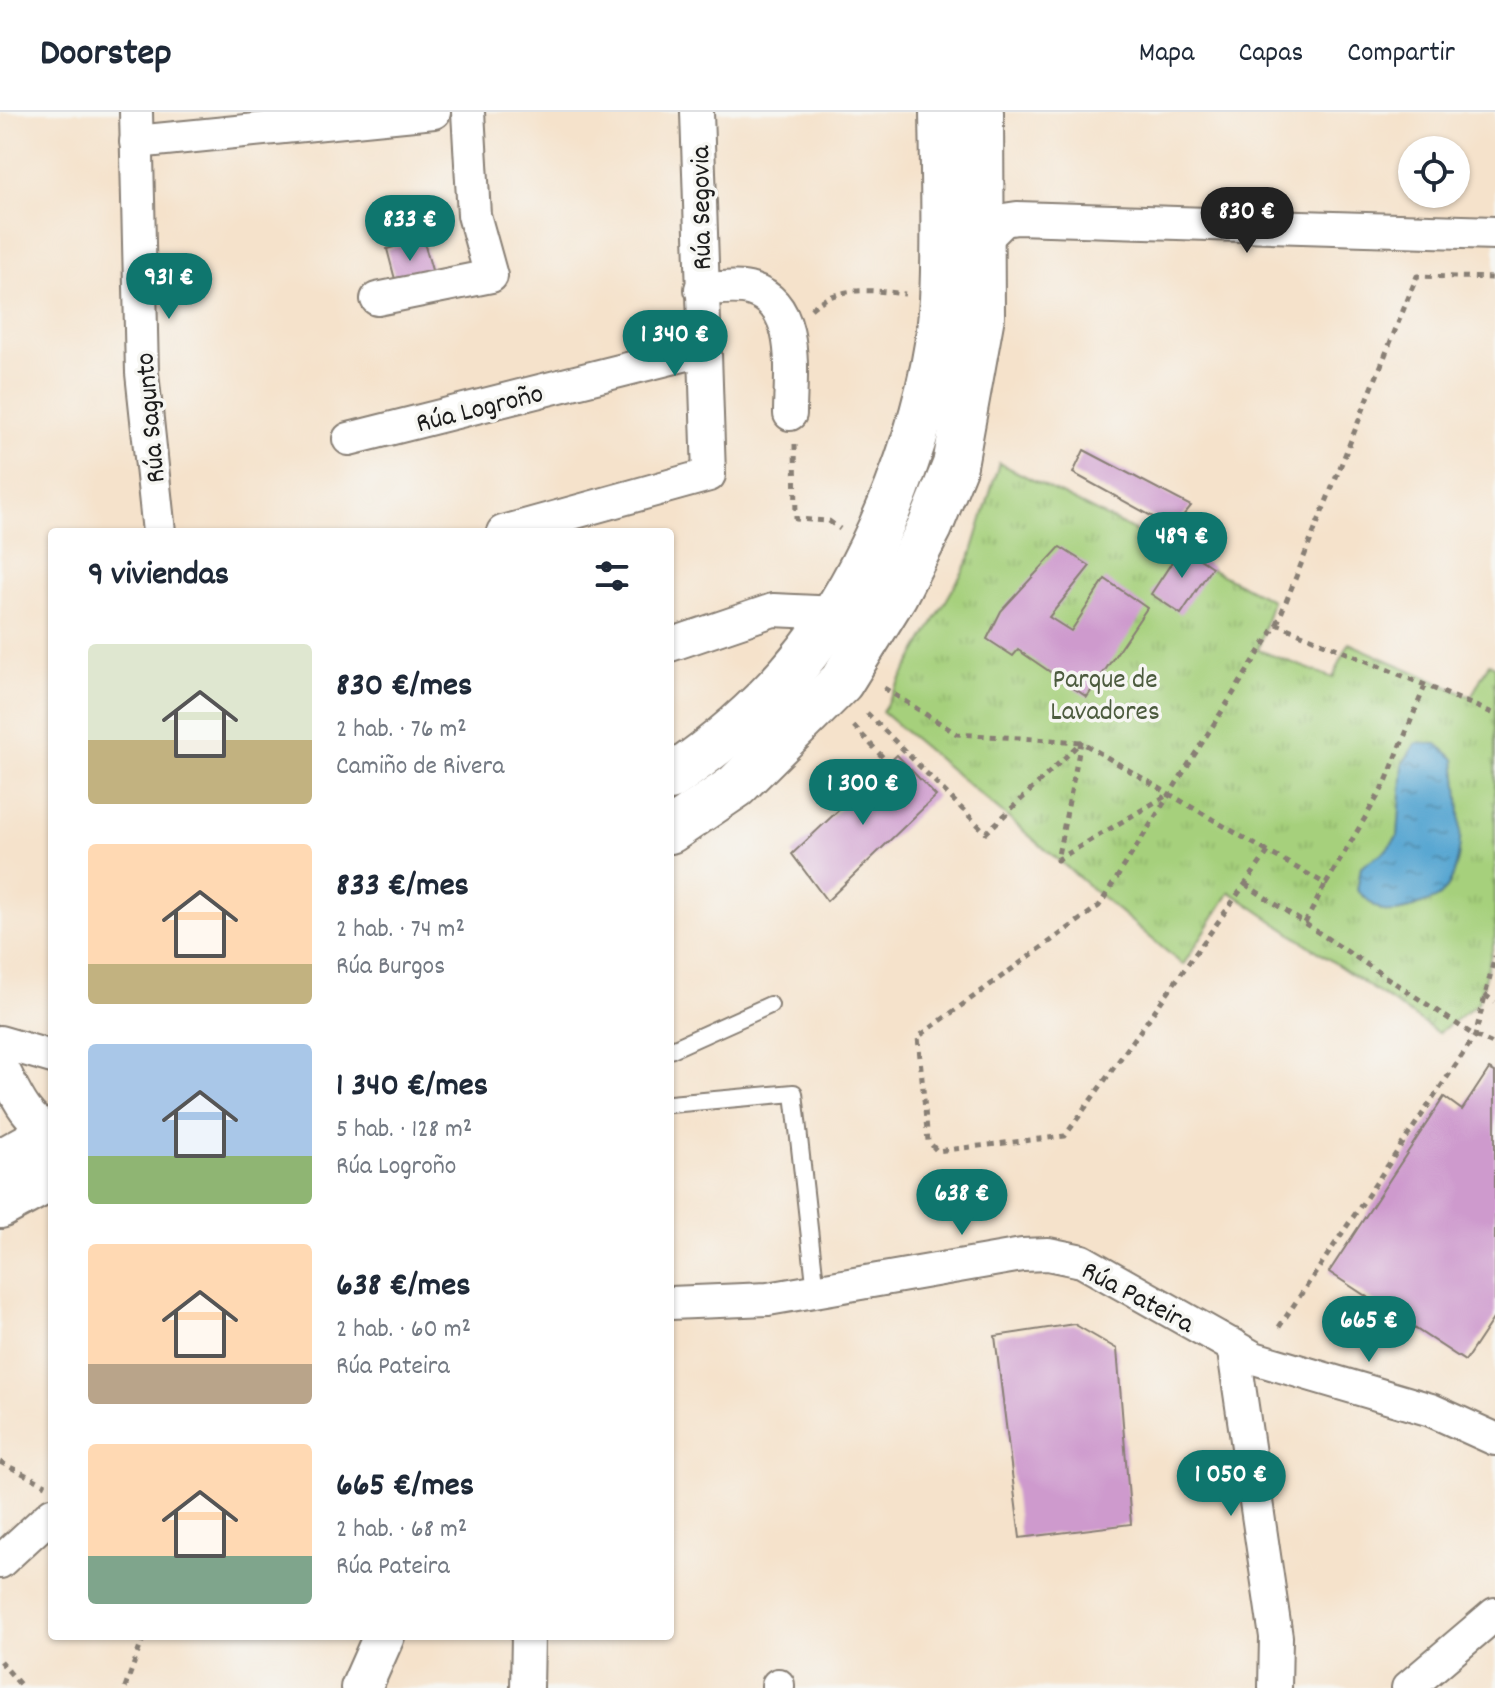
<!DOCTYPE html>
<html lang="es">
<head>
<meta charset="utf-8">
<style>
  :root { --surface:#fff; --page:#f6f6f7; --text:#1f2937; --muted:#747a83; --line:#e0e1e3; --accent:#0f766e }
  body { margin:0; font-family:Dekko,sans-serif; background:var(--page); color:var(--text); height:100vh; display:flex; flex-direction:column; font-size:30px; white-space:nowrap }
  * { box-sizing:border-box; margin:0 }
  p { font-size:26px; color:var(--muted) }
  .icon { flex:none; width:44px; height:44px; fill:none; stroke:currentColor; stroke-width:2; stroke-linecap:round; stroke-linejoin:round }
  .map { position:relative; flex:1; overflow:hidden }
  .drawer { position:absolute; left:48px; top:416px; width:626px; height:1112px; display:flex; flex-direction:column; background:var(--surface); border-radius:8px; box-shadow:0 2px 6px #0004 }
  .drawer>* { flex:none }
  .fabs { position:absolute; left:1398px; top:24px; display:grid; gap:16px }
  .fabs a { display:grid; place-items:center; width:72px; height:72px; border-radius:50%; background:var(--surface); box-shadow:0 2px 6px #0004; font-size:40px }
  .price { position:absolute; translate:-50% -68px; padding:0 18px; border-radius:28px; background:var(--accent); color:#fff; font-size:26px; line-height:52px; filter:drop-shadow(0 2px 4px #0008) }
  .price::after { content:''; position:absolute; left:50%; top:48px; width:24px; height:18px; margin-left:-12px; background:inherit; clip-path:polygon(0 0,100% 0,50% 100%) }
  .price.active { background:#222; color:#fff }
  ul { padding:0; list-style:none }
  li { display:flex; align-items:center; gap:24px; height:200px; padding:0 40px }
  li span { display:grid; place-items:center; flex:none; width:224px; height:160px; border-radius:8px; color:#555 }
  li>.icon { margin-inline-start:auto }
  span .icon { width:96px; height:96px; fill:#fffc; stroke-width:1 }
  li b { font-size:34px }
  h2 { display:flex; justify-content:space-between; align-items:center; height:96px; padding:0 40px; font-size:34px }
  header { display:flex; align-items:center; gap:48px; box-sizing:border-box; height:112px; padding:0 40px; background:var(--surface); border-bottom:2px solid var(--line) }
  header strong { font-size:38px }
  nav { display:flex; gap:44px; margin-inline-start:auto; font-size:28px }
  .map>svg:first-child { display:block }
  .park { fill:url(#park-tufts); stroke:#61764c; stroke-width:2 }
  .water { fill:url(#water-ripples); stroke:#3a6176; stroke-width:2 }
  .building { fill:#ce9acd }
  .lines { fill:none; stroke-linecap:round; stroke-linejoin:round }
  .service-casing { stroke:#887f74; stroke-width:20 }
  .minor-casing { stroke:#887f74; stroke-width:36 }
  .tertiary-casing { stroke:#887f74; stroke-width:44 }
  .primary-casing { stroke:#887f74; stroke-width:48 }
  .path { stroke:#887f74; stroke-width:5; stroke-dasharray:6 6; stroke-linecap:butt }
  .service { stroke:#fff; stroke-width:16 }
  .minor { stroke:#fff; stroke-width:32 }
  .tertiary { stroke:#fff; stroke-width:40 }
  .primary { stroke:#fff; stroke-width:44 }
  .labels { text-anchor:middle; stroke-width:7; stroke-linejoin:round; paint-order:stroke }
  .street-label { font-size:28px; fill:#1c1c1c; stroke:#f6f6f2 }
  .park-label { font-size:28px; fill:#4c5b3e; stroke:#f6f6f2 }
</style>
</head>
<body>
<header>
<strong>Doorstep</strong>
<nav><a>Mapa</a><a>Capas</a><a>Compartir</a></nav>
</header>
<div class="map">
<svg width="1495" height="1576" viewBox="0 0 1495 1576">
  <defs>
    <pattern id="park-tufts" width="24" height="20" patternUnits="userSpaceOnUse" patternTransform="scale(2)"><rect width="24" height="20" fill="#a6d07c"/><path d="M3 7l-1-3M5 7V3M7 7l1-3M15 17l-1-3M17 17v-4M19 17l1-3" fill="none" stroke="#8eb26b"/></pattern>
    <pattern id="water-ripples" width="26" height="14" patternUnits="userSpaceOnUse" patternTransform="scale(2)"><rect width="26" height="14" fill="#57a6d1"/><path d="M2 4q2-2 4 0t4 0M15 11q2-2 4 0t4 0" fill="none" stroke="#4786a9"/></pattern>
  </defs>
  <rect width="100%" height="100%" fill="#f6f6f2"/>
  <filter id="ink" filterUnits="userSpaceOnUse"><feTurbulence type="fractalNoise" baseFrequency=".0125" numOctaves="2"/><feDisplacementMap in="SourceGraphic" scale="16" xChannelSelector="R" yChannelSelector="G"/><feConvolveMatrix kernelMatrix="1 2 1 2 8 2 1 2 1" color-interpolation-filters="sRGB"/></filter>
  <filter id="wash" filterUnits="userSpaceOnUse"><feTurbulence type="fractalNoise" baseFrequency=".006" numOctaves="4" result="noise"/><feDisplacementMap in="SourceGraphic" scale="32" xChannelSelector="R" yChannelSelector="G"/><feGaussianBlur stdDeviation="1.8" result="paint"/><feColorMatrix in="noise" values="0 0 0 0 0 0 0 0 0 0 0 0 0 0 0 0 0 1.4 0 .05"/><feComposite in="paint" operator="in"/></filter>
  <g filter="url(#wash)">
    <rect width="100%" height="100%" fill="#f5e2cb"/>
    <path class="park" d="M999,351L1272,488L1258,538L1333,566L1349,531L1471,585L1489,551L1495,554V827L1478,891L1438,921L1230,780L1183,853L882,600L970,447Z"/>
    <path class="water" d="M1416,631L1437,632L1455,647C1459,684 1471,757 1439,785C1433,789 1423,791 1416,794C1386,807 1379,799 1357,778L1361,754L1385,739L1398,724L1403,651Z"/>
    <g id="blocks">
      <g class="building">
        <path d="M423,127L434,165L397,175L387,137Z"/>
        <path d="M1084,338L1191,394L1173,416L1073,361Z"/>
        <path d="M1060,435L1090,454L1049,505L1071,519L1105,467L1147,496L1087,585L1018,538L1013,544L987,527L1001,499Z"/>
        <path d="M1182,435L1212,455L1181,502L1151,482Z"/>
        <path d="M897,643L936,684L827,789L792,742Z"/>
        <path d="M1489,957L1495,960V1204L1465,1249L1329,1160L1444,985L1462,998Z"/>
        <path d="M1074,1212L1117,1237L1131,1412L1020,1426L995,1224Z"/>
      </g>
    </g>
  </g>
  <g filter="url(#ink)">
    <use href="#blocks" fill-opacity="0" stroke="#887f74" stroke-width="2"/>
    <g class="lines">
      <g class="service-casing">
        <g id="service">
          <path d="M670,938L770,893"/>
          <path d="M670,992L794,981L816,1180"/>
        </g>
      </g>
      <g class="minor-casing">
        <g id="minor">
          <path d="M136,0L142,261L159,420"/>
          <path d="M136,30L434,0"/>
          <path d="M983,129L1004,108L1017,106L1495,121"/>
          <path d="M701,177C717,177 738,173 752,178C801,193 790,263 790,302"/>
          <path d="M377,187L491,164L474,103L468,0"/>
          <path d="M349,327L703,238"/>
          <path d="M503,420L709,363L697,0"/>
          <path d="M670,533L773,498L838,501"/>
          <path d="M0,930L52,945"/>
          <path d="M0,951C13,975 24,1009 52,1019"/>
          <path d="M670,1191L768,1187L1022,1143L1048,1142L1082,1149L1254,1246L1431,1298L1495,1327"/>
          <path d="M1233,1233L1276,1525L1275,1576"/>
          <path d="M0,1450L52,1402"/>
          <path d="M778,1573V1576"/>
          <path d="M527,1576L528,1524"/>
          <path d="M1408,1576L1495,1502"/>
        </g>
      </g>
      <g class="tertiary-casing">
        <path id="tertiary" d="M361,1576L384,1524"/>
      </g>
      <g class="primary-casing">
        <g id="primary">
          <path d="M670,666C784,588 847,504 897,376C920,316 938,252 942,188C945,126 943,62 942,0"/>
          <path d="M670,719L736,674L841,570L895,483L930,415L955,353L982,204L981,0"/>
          <path d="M0,1050L52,1021"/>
          <path d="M0,1094L52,1066"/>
        </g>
      </g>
      <g class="path">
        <path d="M811,197C838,173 871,178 905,182"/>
        <path d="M795,332L796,407L829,409L840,417"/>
        <path d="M1277,512L1417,164L1495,166"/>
        <path d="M1425,574L1385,672L1326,772L1268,740L1065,1024L937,1039L928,1029L918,925L1099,794L1277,512L1495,602"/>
        <path d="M884,576L957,622L1081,630L1268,740"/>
        <path d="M867,601L986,721L1081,630L1057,748L1169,682"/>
        <path d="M854,614L888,651"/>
        <path d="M1245,772L1475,924L1495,933"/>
        <path d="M1305,811L1326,771"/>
        <path d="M1485,883L1495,890"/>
        <path d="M1279,1215L1475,924L1495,844"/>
        <path d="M0,1350L46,1373"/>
        <path d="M0,1549L23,1576"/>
        <path d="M125,1576L144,1524"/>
      </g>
      <use href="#service" class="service"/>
      <use href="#minor" class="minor"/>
      <use href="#tertiary" class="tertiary"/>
      <use href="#primary" class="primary"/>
    </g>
  </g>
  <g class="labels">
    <g class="street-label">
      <text transform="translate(699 96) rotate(-91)" y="10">Rúa Segovia</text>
      <text transform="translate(479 294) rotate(-14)" y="10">Rúa Logroño</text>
      <text transform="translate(148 306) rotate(-95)" y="10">Rúa Sagunto</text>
      <text transform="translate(1139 1183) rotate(28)" y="10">Rúa Pateira</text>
    </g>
    <g class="park-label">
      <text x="1105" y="575">Parque de<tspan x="1105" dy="32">Lavadores</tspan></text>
    </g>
  </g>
</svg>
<div class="fabs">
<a><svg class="icon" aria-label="locate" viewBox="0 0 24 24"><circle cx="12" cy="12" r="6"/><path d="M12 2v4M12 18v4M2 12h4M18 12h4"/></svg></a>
</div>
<b class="price active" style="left:1247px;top:143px">830 €</b>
<b class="price" style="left:410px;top:151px">833 €</b>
<b class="price" style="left:169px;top:209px">931 €</b>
<b class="price" style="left:675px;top:266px">1 340 €</b>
<b class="price" style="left:1182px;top:468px">489 €</b>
<b class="price" style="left:863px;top:715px">1 300 €</b>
<b class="price" style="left:962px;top:1125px">638 €</b>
<b class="price" style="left:1369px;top:1252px">665 €</b>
<b class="price" style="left:1231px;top:1406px">1 050 €</b>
<section class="drawer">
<h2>9 viviendas<svg class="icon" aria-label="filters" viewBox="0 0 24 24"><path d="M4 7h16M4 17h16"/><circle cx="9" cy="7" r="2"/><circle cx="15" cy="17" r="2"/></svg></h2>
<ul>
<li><span style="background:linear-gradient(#dfe7d0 60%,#c2b280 0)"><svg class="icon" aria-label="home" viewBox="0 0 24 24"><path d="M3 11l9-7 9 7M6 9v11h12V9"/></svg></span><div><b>830 €/mes</b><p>2 hab. · 76 m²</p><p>Camiño de Rivera</p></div></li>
<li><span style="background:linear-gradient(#ffd9b3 75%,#c2b280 0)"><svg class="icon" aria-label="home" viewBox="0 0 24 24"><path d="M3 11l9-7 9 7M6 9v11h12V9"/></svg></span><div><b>833 €/mes</b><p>2 hab. · 74 m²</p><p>Rúa Burgos</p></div></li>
<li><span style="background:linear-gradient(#a9c7e8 70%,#8fb573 0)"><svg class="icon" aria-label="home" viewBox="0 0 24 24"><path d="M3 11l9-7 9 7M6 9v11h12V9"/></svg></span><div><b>1 340 €/mes</b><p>5 hab. · 128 m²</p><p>Rúa Logroño</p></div></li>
<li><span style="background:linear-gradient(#ffd9b3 75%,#b9a48a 0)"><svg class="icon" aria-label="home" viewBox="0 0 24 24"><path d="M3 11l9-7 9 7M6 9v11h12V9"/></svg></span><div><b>638 €/mes</b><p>2 hab. · 60 m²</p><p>Rúa Pateira</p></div></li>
<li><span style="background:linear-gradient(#ffd9b3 70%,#7fa58c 0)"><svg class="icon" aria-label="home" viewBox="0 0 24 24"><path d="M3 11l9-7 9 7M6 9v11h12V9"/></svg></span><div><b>665 €/mes</b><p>2 hab. · 68 m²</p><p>Rúa Pateira</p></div></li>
</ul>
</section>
</div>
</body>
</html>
